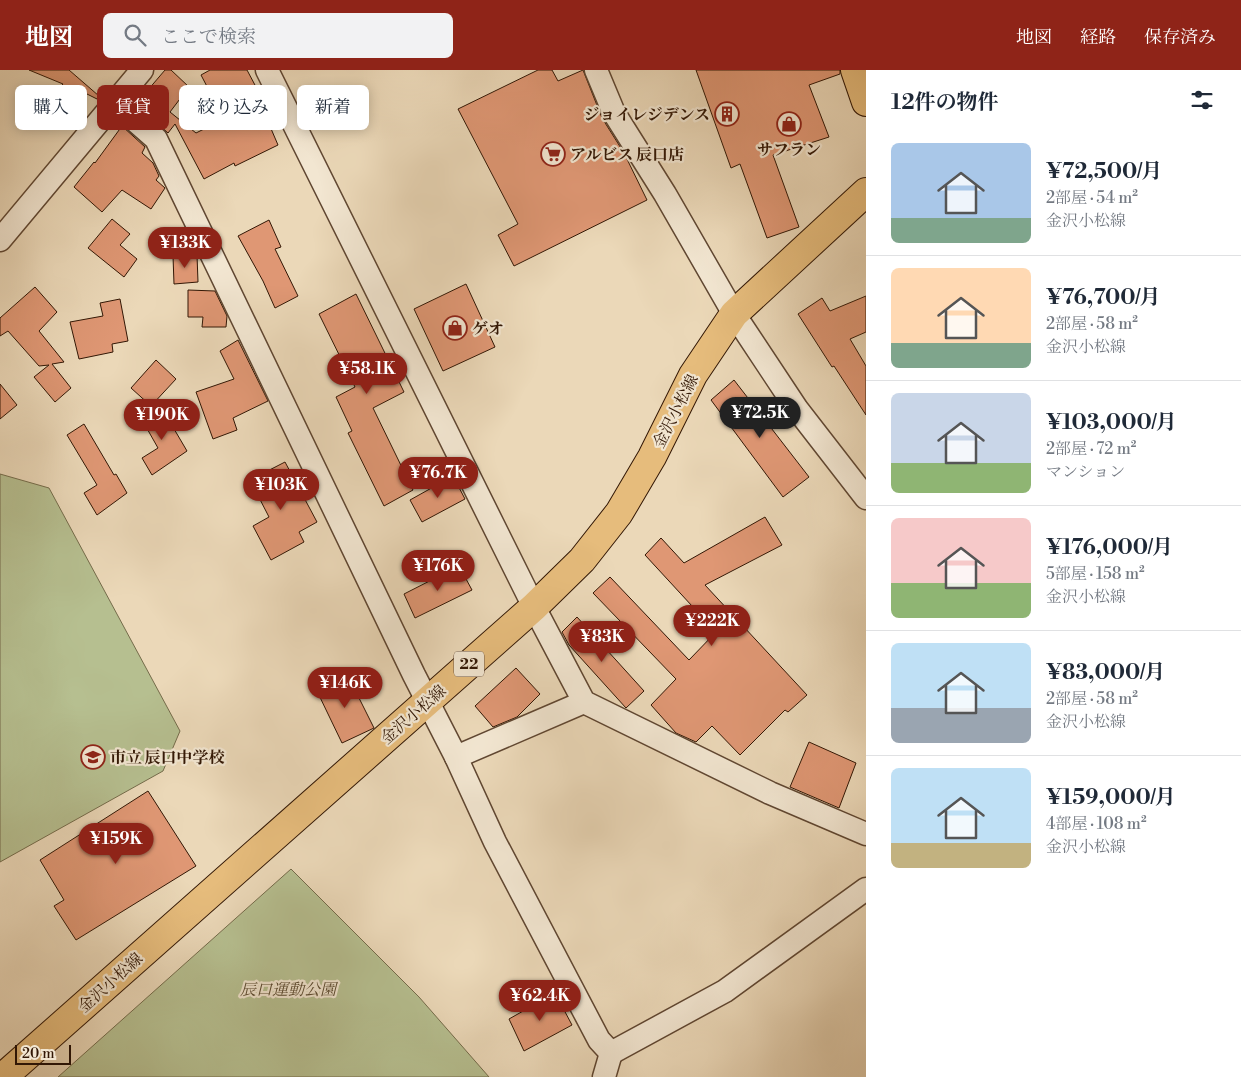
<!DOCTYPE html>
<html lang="ja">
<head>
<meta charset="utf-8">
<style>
  :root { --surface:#fff; --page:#f2f2f3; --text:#1f2937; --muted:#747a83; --line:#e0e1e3; --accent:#8f2418 }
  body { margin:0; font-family:"Libre Bodoni","Noto Serif JP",serif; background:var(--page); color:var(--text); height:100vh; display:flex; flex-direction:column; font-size:19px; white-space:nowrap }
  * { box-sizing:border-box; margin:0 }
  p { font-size:16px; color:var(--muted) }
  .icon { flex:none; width:28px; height:28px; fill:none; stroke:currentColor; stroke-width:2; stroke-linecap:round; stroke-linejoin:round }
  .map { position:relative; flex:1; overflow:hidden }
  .sheet { display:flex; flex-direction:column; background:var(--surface); width:375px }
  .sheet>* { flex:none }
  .banner { position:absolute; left:15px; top:15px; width:475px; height:45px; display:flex; gap:10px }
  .scale { position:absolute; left:15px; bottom:12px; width:56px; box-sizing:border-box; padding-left:5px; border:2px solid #321705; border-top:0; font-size:14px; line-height:18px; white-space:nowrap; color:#321705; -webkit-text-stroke:4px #f2e6d1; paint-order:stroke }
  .price { position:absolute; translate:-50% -42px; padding:0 11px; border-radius:18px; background:var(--accent); color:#fff; font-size:16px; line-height:32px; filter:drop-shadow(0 1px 2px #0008) }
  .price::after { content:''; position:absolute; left:50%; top:30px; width:15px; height:11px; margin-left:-8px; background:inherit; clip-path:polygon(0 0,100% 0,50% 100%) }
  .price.on { background:#222; color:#fff }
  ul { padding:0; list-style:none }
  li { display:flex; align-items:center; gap:15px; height:125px; padding:0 25px }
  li+li { border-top:1px solid var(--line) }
  li span { display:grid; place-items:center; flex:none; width:140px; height:100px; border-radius:8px; color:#555 }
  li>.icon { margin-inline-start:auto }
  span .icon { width:60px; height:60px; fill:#fffc; stroke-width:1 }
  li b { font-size:21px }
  h2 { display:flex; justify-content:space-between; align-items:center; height:60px; padding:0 25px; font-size:21px }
  .pill { padding:0 18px; border-radius:8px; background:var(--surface); box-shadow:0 2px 12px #0003; font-size:18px; line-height:45px }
  .pill.on { background:var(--accent); color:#fff }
  header { display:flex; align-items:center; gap:30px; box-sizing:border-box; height:70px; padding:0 25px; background:var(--accent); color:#fff }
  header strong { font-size:24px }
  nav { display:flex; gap:28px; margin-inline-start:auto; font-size:18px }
  .search { width:350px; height:45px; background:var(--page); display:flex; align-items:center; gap:12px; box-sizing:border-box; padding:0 18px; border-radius:8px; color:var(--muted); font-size:19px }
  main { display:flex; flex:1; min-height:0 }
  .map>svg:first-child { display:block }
  .green { fill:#b6bf90; stroke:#746b4a }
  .building { fill:#df9774; stroke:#321705 }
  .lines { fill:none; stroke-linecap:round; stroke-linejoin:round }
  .minor-casing { stroke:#604732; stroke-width:25 }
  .major-casing { stroke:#321705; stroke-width:30 }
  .minor { stroke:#f2e6d1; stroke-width:22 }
  .major { stroke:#e6bc7c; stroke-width:28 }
  .labels { text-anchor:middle; stroke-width:4.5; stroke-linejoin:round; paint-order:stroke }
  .shield { fill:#f2e6d1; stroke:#6c5542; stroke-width:1 }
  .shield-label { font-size:15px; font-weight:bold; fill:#321705 }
  .poi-label { font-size:16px; font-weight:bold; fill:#321705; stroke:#f2e6d1; text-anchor:start }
  .street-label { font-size:16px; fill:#321705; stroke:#f2e6d1 }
  .park-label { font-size:16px; font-style:italic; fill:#5a492f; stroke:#f2e6d1 }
</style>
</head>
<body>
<header>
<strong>地図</strong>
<div class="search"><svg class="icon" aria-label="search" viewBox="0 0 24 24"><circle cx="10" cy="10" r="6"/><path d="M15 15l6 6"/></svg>ここで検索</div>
<nav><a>地図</a><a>経路</a><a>保存済み</a></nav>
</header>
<main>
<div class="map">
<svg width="866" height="1007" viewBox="0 0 866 1007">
  <rect width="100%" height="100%" fill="#ebd8b8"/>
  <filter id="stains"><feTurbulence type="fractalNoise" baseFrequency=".004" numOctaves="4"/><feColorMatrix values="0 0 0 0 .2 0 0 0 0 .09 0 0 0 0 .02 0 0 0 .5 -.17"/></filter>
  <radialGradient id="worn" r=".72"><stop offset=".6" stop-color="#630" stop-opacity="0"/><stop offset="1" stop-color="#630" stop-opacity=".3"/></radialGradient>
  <g class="green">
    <path d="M0,404L49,418L180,661L163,701L0,792Z"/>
    <path d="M291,799L419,927L489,1007H58Z"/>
  </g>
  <g class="building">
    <path d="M29,0H69L99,26L97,29L87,24L55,58L38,40L63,14Z"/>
    <path d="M165,0H171L189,17L170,42L196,63L224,49L201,5L210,0H247L274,51L269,54L278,75L235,96L234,93L204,109L175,54L168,63L136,34Z"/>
    <path d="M538,0H552L558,11L583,0L602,48L624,83L647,130L514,196L498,165L518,154L458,39Z"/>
    <path d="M696,0H840V4L809,15L829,67L773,85L799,157L767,168L740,94L731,98Z"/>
    <path d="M122,56L145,77L142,83L153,93L159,106L156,110L165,118L151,139L122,120L102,142L74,117L94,92L95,93Z"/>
    <path d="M112,149L130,164L120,175L137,189L124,207L88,178Z"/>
    <path d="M269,150L281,177L275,179L298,226L275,238L263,211L238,166Z"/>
    <path d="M197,185L198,212L174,214L173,186Z"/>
    <path d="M466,214L495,277L443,301L414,239Z"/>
    <path d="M35,217L57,242L39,261L64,292L52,294L71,318L55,332L34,307L49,295L39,296L8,261L0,266V248Z"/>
    <path d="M188,220L215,221L227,246L226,257H202L203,247H188Z"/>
    <path d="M356,224L404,322L373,338L413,420L384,436L348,363L352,361L336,327L355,317L319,244Z"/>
    <path d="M866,226V262L850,269L866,296V345L834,296L832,297L798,244L822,228L830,241Z"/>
    <path d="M120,229L128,271L112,274L113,282L79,289L70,252L103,246L100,233Z"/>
    <path d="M238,270L268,331L233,348L237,360L213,369L196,322L234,309L220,281Z"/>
    <path d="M156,290L176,309L151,336L131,318Z"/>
    <path d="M734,310L809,407L783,427L711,330Z"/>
    <path d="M0,314L17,335L0,349Z"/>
    <path d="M160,335L187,381L152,405L142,388L158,378L141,348Z"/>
    <path d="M84,354L114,405L116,404L127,423L97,445L84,423L97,415L67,365Z"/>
    <path d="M285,392L317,452L299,462L304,472L271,490L253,456L269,447L250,410Z"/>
    <path d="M453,406L465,429L422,452L410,430Z"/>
    <path d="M765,447L782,475L705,515L807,625L788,642L785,640L740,685L712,656L696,672L676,663L651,635L676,609L593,523L610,507L689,590L716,562L645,485L661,468L684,493Z"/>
    <path d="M459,496L472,520L415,548L404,524Z"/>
    <path d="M577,547L644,621L626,638L569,575L562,562Z"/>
    <path d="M516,598L540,624L517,647L493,657L475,636Z"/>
    <path d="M347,604L374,658L342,673L316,619Z"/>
    <path d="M809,672L856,693L839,738L790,717Z"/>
    <path d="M148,721L196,796L76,870L54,836L64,830L40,790Z"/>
    <path d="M555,923L572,955L524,981L509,949Z"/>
  </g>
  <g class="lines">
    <g class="minor-casing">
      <g id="minor">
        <path d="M267,0L534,537L584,632L770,723L866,764"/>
        <path d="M596,0L614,43L665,124L734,244L797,339L866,428"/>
        <path d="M115,33L156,69L414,605L456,687L495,772L599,970L611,983L604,1007"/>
        <path d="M0,170L142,0"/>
        <path d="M456,687L584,632"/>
        <path d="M611,983L725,921L866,819"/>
      </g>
    </g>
    <g class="major-casing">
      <g id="major">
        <path d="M855,0L866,32"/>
        <path d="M3,1007L534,537L582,490L619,443L652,387L693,305L734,244L866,122"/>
      </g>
    </g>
    <use href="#minor" class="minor"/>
    <use href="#major" class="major"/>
  </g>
  <defs>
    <g id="building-ring" transform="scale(1.25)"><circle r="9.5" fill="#f2e6d1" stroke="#8f2418" stroke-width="1.5"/><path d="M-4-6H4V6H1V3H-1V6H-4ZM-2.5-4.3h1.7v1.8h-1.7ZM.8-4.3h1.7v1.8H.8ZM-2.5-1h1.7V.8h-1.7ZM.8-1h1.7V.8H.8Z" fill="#8f2418"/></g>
    <g id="shop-ring" transform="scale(1.25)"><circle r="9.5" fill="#f2e6d1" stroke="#8f2418" stroke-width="1.5"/><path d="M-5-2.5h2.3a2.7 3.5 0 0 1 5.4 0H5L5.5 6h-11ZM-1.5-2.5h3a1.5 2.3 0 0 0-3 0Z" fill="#8f2418"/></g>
    <g id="supermarket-ring" transform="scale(1.25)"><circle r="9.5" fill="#f2e6d1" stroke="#8f2418" stroke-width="1.5"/><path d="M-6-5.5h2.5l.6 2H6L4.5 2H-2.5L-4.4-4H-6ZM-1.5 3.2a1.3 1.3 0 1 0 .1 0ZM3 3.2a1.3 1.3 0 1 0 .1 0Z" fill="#8f2418"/></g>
    <g id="school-ring" transform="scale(1.25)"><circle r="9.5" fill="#f2e6d1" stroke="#8f2418" stroke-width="1.5"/><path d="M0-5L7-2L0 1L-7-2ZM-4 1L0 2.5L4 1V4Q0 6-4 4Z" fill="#8f2418"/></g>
  </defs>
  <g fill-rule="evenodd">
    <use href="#building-ring" x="727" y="44"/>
    <use href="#shop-ring" x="789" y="54"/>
    <use href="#supermarket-ring" x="553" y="84"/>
    <use href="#shop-ring" x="455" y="258"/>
    <use href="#school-ring" x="93" y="687"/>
  </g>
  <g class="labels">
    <rect class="shield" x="454" y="581.5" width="30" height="25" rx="4"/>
    <g class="shield-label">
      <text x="469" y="599">22</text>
    </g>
    <g class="poi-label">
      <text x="710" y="50" text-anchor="end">ジョイレジデンス</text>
      <text x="789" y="85" text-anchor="middle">サフラン</text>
      <text x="570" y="90">アルビス 辰口店</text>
      <text x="472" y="264">ゲオ</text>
      <text x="110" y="693">市立 辰口中学校</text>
    </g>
    <g class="street-label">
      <text transform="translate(675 341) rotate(-63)" y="6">金沢小松線</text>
      <text transform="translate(413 644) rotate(-41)" y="6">金沢小松線</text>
      <text transform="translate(110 912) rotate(-42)" y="6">金沢小松線</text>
    </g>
    <g class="park-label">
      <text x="288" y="925">辰口運動公園</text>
    </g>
  </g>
  <rect width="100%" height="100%" filter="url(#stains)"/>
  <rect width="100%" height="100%" fill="url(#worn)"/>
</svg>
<div class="scale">20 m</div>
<b class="price" style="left:185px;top:199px">¥133K</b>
<b class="price" style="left:367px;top:325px">¥58.1K</b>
<b class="price on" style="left:760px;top:369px">¥72.5K</b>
<b class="price" style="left:162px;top:371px">¥190K</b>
<b class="price" style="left:438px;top:429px">¥76.7K</b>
<b class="price" style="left:281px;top:441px">¥103K</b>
<b class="price" style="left:438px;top:522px">¥176K</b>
<b class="price" style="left:712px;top:577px">¥222K</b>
<b class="price" style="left:602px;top:593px">¥83K</b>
<b class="price" style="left:345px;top:639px">¥146K</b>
<b class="price" style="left:116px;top:795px">¥159K</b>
<b class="price" style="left:540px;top:952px">¥62.4K</b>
<div class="banner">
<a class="pill">購入</a>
<a class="pill on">賃貸</a>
<a class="pill">絞り込み</a>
<a class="pill">新着</a>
</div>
</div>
<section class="sheet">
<h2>12件の物件<svg class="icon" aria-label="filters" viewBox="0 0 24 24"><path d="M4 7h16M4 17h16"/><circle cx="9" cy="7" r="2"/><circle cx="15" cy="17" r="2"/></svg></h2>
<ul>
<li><span style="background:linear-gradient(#a9c7e8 75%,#7fa58c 0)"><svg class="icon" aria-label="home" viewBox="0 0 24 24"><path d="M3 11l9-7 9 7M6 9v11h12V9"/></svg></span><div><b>¥72,500/月</b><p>2部屋 · 54 m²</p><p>金沢小松線</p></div></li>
<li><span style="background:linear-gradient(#ffd9b3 75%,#7fa58c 0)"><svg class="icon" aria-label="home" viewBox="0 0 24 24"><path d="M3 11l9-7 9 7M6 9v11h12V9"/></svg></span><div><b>¥76,700/月</b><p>2部屋 · 58 m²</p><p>金沢小松線</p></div></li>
<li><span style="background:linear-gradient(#c9d6e8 70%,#8fb573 0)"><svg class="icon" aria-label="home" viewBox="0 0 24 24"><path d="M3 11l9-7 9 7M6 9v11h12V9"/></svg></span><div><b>¥103,000/月</b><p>2部屋 · 72 m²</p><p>マンション</p></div></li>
<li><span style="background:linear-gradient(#f6c9c9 65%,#8fb573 0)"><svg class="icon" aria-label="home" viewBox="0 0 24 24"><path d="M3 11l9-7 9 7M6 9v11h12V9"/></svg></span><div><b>¥176,000/月</b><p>5部屋 · 158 m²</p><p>金沢小松線</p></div></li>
<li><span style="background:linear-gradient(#bfe0f5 65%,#9aa5b1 0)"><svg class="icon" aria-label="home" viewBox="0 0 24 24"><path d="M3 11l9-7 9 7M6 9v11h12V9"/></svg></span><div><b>¥83,000/月</b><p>2部屋 · 58 m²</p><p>金沢小松線</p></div></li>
<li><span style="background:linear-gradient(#bfe0f5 75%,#c2b280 0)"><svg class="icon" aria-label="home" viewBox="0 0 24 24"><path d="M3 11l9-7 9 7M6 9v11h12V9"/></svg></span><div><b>¥159,000/月</b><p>4部屋 · 108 m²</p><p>金沢小松線</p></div></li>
</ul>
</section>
</main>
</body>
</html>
